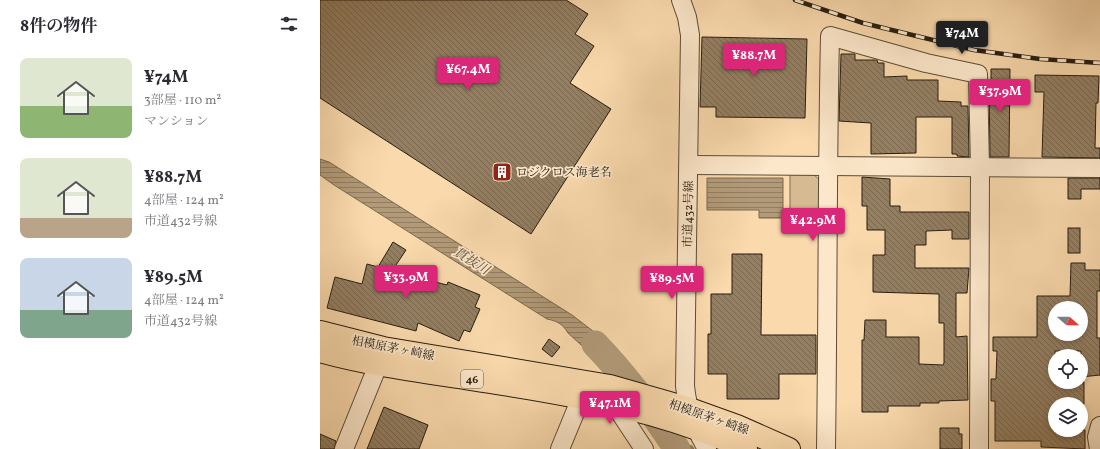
<!DOCTYPE html>
<html lang="ja">
<head>
<meta charset="utf-8">
<style>
  :root { --surface:#fff; --page:#f7f7f7; --text:#2b2b33; --muted:#7c7c81; --accent:#db2777 }
  body { margin:0; font-family:Vollkorn,"Noto Serif JP",serif; background:var(--page); color:var(--text); height:100vh; display:flex; flex-direction:column; font-size:15px; white-space:nowrap }
  * { box-sizing:border-box; margin:0 }
  p { font-size:13px; color:var(--muted) }
  .icon { flex:none; width:22px; height:22px; fill:none; stroke:currentColor; stroke-width:2; stroke-linecap:round; stroke-linejoin:round }
  .map { position:relative; flex:1; overflow:hidden }
  .sheet { display:flex; flex-direction:column; background:var(--surface); width:320px }
  .sheet>* { flex:none }
  .needle { width:26px; rotate:111deg }
  .fabs { position:absolute; left:728px; top:301px; display:grid; gap:8px }
  .fabs a { display:grid; place-items:center; width:40px; height:40px; border-radius:50%; background:var(--surface); box-shadow:0 2px 6px #0003; font-size:20px }
  .price { position:absolute; translate:-50% -34px; padding:0 9px; border-radius:4px; background:var(--accent); color:#fff; font-size:13px; line-height:26px; filter:drop-shadow(0 1px 2px #0008) }
  .price::after { content:''; position:absolute; left:50%; top:24px; width:12px; height:9px; margin-left:-6px; background:inherit; clip-path:polygon(0 0,100% 0,50% 100%) }
  .price.active { background:#222; color:#fff }
  ul { padding:0; list-style:none }
  li { display:flex; align-items:center; gap:12px; height:100px; padding:0 20px }
  li span { display:grid; place-items:center; flex:none; width:112px; height:80px; border-radius:8px; color:#555 }
  li>.icon { margin-inline-start:auto }
  span .icon { width:48px; height:48px; fill:#fffc; stroke-width:1 }
  li b { font-size:17px }
  h2 { display:flex; justify-content:space-between; align-items:center; height:48px; padding:0 20px; font-size:17px }
  main { display:flex; flex:1; min-height:0 }
  .map>svg:first-child { display:block }
  .green { fill:#d6ba92; stroke:#7e6c52 }
  .water { fill:url(#water-rules); stroke:#7a684f }
  .lines { fill:none; stroke-linecap:round; stroke-linejoin:round }
  .river { stroke:#b29a78; stroke-width:27 }
  .building { fill:url(#building-back-hatch); stroke:#261d11; fill-rule:evenodd }
  .minor-casing { stroke:#5b4c38; stroke-width:20 }
  .major-casing { stroke:#261d11; stroke-width:24 }
  .minor { stroke:#fce7ca; stroke-width:18 }
  .major { stroke:#fadaad; stroke-width:22 }
  .rail-casing { stroke:#261d11; stroke-width:4.5 }
  .rail { stroke:#fce7ca; stroke-width:3; stroke-dasharray:9; stroke-linecap:butt }
  .labels { text-anchor:middle; stroke-width:3.5; stroke-linejoin:round; paint-order:stroke }
  .shield { fill:#fce7ca; stroke:#665a48; stroke-width:1 }
  .shield-label { font-size:11px; font-weight:bold; fill:#261d11 }
  .poi-label { font-size:12px; fill:#261d11; stroke:#fce7ca; text-anchor:start }
  .street-label { font-size:12px; fill:#261d11; stroke:#fce7ca }
  .water-label { font-size:13px; font-style:italic; fill:#5e4f3a; stroke:#fce7ca }
</style>
</head>
<body>
<main>
<section class="sheet">
<h2>8件の物件<svg class="icon" aria-label="filters" viewBox="0 0 24 24"><path d="M4 7h16M4 17h16"/><circle cx="9" cy="7" r="2"/><circle cx="15" cy="17" r="2"/></svg></h2>
<ul>
<li><span style="background:linear-gradient(#dfe7d0 60%,#8fb573 0)"><svg class="icon" aria-label="home" viewBox="0 0 24 24"><path d="M3 11l9-7 9 7M6 9v11h12V9"/></svg></span><div><b>¥74M</b><p>3部屋 · 110 m²</p><p>マンション</p></div></li>
<li><span style="background:linear-gradient(#dfe7d0 75%,#b9a48a 0)"><svg class="icon" aria-label="home" viewBox="0 0 24 24"><path d="M3 11l9-7 9 7M6 9v11h12V9"/></svg></span><div><b>¥88.7M</b><p>4部屋 · 124 m²</p><p>市道432号線</p></div></li>
<li><span style="background:linear-gradient(#c9d6e8 65%,#7fa58c 0)"><svg class="icon" aria-label="home" viewBox="0 0 24 24"><path d="M3 11l9-7 9 7M6 9v11h12V9"/></svg></span><div><b>¥89.5M</b><p>4部屋 · 124 m²</p><p>市道432号線</p></div></li>
</ul>
</section>
<div class="map">
<svg width="780" height="449" viewBox="0 0 780 449">
  <defs>
    <pattern id="water-rules" width="6" height="5" patternUnits="userSpaceOnUse"><rect width="6" height="5" fill="#b29a78"/><path d="M0 2.5h6" fill="none" stroke="#917d61"/></pattern>
    <pattern id="building-back-hatch" width="6" height="6" patternUnits="userSpaceOnUse"><rect width="6" height="6" fill="#947f62"/><path d="M-1 5l2 2M0 0l6 6M5-1l2 2" fill="none" stroke="#79674f"/></pattern>
  </defs>
  <rect width="100%" height="100%" fill="#fadaad"/>
  <filter id="stains"><feTurbulence type="fractalNoise" baseFrequency=".005" numOctaves="4"/><feColorMatrix values="0 0 0 0 .2 0 0 0 0 .09 0 0 0 0 .02 0 0 0 .5 -.17"/></filter>
  <radialGradient id="worn" r=".72"><stop offset=".6" stop-color="#630" stop-opacity="0"/><stop offset="1" stop-color="#630" stop-opacity=".3"/></radialGradient>
  <path class="green" d="M470,174H493L501,181L500,221H470Z"/>
  <g class="water">
    <path d="M0,159L9,162L252,315L286,341L317,374L285,367L248,333C243,324 237,321 227,319L14,185L0,175Z"/>
    <path d="M387,178H463V218H439V210H387Z"/>
    <path d="M339,436L372,446L374,449H350Z"/>
  </g>
  <g class="lines">
    <path class="river" d="M275,344C306,376 332,411 357,449"/>
  </g>
  <g class="building">
    <path d="M0,0H246L268,14L255,34L274,46L250,83L291,109L211,234L0,98Z"/>
    <path d="M382,37L487,39L485,118L396,117V107H380Z"/>
    <path d="M521,54H535V60H557L558,63H564V77L587,76V80H618V101L641,102V106H648L649,157L637,156V154H632V117H596V153L551,154V123L519,121Z"/>
    <path d="M671,69H690L689,157H670L669,84H671Z"/>
    <path d="M715,75L779,76L778,103H776L775,148H780V158L722,157L724,92H715Z"/>
    <path d="M542,177L570,179V206H580V212H649V239H632V230L606,231V245H595V268H649L647,293H636V337L647,336L648,400L619,401V403H600V406H568V412H542V340H544L545,320H566V337H599V364L623,365L624,363V323H619V294L553,292V255H565V230H547V206H542Z"/>
    <path d="M748,178H780V189H761V199H748Z"/>
    <rect x="748" y="228" width="12" height="25"/>
    <path d="M73,242L86,250L72,271L127,285L128,282L160,295L155,307L160,309L150,332L144,330L139,341L98,323L96,331L7,308L15,277L42,284L47,264L58,267Z"/>
    <path d="M412,254H442L441,335H496V374H459V399H407V374H388V334H391V294H412Z"/>
    <path d="M751,263H765V270H780V291H777V338H780V375L761,377V351H735V382H764V404H735V430H765V449L721,447V441H675V401H671V379H676L677,351H673V337H717V296H750ZM735,308H761V334H735Z"/>
    <path d="M229,339L240,347L232,357L222,349Z"/>
    <path d="M64,407L108,425L99,449H47Z"/>
    <path d="M620,428H639V434H642V449H620Z"/>
    <path d="M0,434L16,441L14,449H0Z"/>
  </g>
  <g class="lines">
    <g class="minor-casing">
      <g id="minor">
        <path d="M361,0L367,17L370,35L365,386C368,413 374,426 387,449"/>
        <path d="M369,165L780,168"/>
        <path d="M291,399L324,449"/>
        <path d="M24,449L58,365"/>
        <path d="M240,449L261,398"/>
        <path d="M506,449C508,311 507,174 510,36L606,63L658,74L660,168L659,449"/>
        <path d="M779,449L777,437L780,426"/>
      </g>
    </g>
    <g class="major-casing">
      <g id="major">
        <path d="M0,332L63,348L290,386L367,408L417,426L469,449"/>
        <path d="M0,351C57,367 117,373 176,383C260,396 348,412 426,449"/>
      </g>
    </g>
    <use href="#minor" class="minor"/>
    <use href="#major" class="major"/>
    <g class="rail-casing">
      <path id="rail" d="M475,0L543,23L654,50L720,59L780,63"/>
    </g>
    <use href="#rail" class="rail"/>
  </g>
  <defs>
    <g id="building-square" transform="scale(1)"><rect x="-9" y="-9" width="18" height="18" rx="4" fill="#8f2418" stroke="#fce7ca"/><path d="M-4-6H4V6H1V3H-1V6H-4ZM-2.5-4.3h1.7v1.8h-1.7ZM.8-4.3h1.7v1.8H.8ZM-2.5-1h1.7V.8h-1.7ZM.8-1h1.7V.8H.8Z" fill="#fff"/></g>
  </defs>
  <g fill-rule="evenodd">
    <use href="#building-square" x="182" y="172"/>
  </g>
  <g class="labels">
    <rect class="shield" x="141" y="370" width="22" height="18" rx="3"/>
    <g class="shield-label">
      <text x="152" y="383">46</text>
    </g>
    <g class="poi-label">
      <text x="196" y="176">ロジクロス海老名</text>
    </g>
    <g class="street-label">
      <text transform="translate(368 214) rotate(-89)" y="4">市道432号線</text>
      <text transform="translate(73 348) rotate(11)" y="4">相模原茅ヶ崎線</text>
      <text transform="translate(389 417) rotate(19)" y="4">相模原茅ヶ崎線</text>
    </g>
    <g class="water-label">
      <text transform="translate(152 260) rotate(32)" y="5">貫抜川</text>
    </g>
  </g>
  <rect width="100%" height="100%" filter="url(#stains)"/>
  <rect width="100%" height="100%" fill="url(#worn)"/>
</svg>
<div class="fabs">
<a><svg class="needle" viewBox="-14 -14 28 28"><path d="M0-13l5 13h-10z" fill="#e53935"/><path d="M0 13l5-13h-10z" fill="#7c7c81"/></svg></a>
<a><svg class="icon" aria-label="locate" viewBox="0 0 24 24"><circle cx="12" cy="12" r="6"/><path d="M12 2v4M12 18v4M2 12h4M18 12h4"/></svg></a>
<a><svg class="icon" aria-label="layers" viewBox="0 0 24 24"><path d="M12 4l9 5-9 5-9-5zM3 14l9 5 9-5"/></svg></a>
</div>
<b class="price active" style="left:642px;top:55px">¥74M</b>
<b class="price" style="left:434px;top:77px">¥88.7M</b>
<b class="price" style="left:148px;top:91px">¥67.4M</b>
<b class="price" style="left:680px;top:113px">¥37.9M</b>
<b class="price" style="left:493px;top:242px">¥42.9M</b>
<b class="price" style="left:86px;top:299px">¥33.9M</b>
<b class="price" style="left:352px;top:300px">¥89.5M</b>
<b class="price" style="left:290px;top:425px">¥47.1M</b>
</div>
</main>
</body>
</html>
